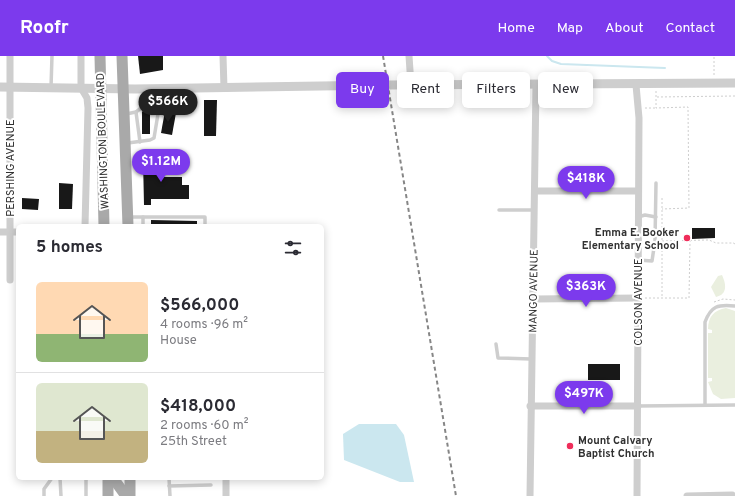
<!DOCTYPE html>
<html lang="en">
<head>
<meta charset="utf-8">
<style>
  :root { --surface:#fff; --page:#f7f7f7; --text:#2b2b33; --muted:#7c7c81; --line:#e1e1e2; --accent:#7c3aed }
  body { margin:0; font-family:Overpass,sans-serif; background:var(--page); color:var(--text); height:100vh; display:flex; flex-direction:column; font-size:15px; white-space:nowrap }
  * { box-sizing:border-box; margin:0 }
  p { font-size:13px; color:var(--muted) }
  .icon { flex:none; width:22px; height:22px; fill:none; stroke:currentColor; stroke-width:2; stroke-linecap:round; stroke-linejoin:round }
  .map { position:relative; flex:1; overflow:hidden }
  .drawer { position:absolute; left:16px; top:168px; width:308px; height:256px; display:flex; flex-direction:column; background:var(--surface); border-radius:6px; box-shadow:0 2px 10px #0003 }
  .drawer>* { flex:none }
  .hud { position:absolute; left:336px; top:16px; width:339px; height:36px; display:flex; gap:8px }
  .price { position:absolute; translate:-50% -34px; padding:0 9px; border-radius:14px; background:var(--accent); color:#fff; font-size:13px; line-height:26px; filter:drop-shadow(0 1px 2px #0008) }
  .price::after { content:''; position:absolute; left:50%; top:24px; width:12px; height:9px; margin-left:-6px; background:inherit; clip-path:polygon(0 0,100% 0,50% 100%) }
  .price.active { background:#222; color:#fff }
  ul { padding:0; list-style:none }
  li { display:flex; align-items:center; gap:12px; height:100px; padding:0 20px }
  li+li { border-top:1px solid var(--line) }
  li span { display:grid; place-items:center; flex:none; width:112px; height:80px; border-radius:6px; color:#555 }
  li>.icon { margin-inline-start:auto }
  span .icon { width:48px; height:48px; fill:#fffc; stroke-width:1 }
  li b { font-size:17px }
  h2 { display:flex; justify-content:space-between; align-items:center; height:48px; padding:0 20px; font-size:17px }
  .tag { padding:0 14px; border-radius:6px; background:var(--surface); box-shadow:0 2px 10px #0003; font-size:14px; line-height:36px }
  .tag.active { background:var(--accent); color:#fff }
  header { display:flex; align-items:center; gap:24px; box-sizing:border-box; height:56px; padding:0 20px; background:var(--accent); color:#fff }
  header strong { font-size:19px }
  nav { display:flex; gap:22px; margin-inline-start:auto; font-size:14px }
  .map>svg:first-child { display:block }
  .green { fill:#eaefdf }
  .water { fill:#cbe7ef }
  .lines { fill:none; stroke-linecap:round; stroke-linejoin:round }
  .stream { stroke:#cbe7ef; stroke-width:2 }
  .building { fill:#181818 }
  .path { stroke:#cecece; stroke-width:1; stroke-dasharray:2 2; stroke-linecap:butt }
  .service { stroke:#cecece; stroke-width:3.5 }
  .minor { stroke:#cecece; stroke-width:7 }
  .tertiary { stroke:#cecece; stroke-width:9 }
  .primary { stroke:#a9a9a9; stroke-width:11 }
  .rail { stroke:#868686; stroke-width:2; stroke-dasharray:4 3; stroke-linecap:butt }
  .poi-dot { fill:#ef2d5a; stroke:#fff; stroke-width:1.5 }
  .labels { text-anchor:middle; stroke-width:4; stroke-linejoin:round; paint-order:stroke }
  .street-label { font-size:11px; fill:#313131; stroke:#fff }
  .poi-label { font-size:11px; font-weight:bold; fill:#313131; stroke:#fff; text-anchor:end }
</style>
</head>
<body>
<header>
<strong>Roofr</strong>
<nav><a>Home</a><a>Map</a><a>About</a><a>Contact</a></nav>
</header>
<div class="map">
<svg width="735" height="440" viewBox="0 0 735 440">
  <rect width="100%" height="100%" fill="#fff"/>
  <g class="green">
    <path d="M722,219C726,228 728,238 716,241L711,231L718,220Z"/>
    <path d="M726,252L735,255V342L721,343L713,338L708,326L712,325V322H708V277H712V274L708,273C708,261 714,254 726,252Z"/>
  </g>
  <path class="water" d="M359,368H396L404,379L414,426H400L344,404L343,378Z"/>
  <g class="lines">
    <path class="stream" d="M547,0L552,5L561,8L665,12"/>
  </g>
  <g class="building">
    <path d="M138,0H163V14L140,18Z"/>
    <path d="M204,44H217L216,80H204Z"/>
    <path d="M144,54H150V78H142V56Z"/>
    <path d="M165,55L176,57L172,79L161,77Z"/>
    <path d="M143,103H164V121H182V129H189V143H151V149H144Z"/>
    <path d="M59,127L73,128L72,153H59Z"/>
    <path d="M22,142L39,143L38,154L22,153Z"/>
    <path d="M151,164L197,165V170H151Z"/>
    <path d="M692,172H715V182L692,183Z"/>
    <rect x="588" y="308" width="32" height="16"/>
  </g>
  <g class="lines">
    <g class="path">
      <path d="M714,19V0"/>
      <path d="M656,35V52L688,51L689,152L662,153"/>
      <path d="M657,41L735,40"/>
      <path d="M645,52H656"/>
      <path d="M662,142V242"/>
      <path d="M662,185L709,184L716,187H734L735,189"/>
      <path d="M645,242H689L690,185"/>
      <path d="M714,246L723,243L735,244"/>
    </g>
    <g class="service">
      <path d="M51,31L52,0"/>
      <path d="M145,34L147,42C155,48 168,46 177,43L179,34"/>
      <path d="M136,56L140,86"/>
      <path d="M126,58L136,56L150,45"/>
      <path d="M128,87L150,84L154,82L160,46"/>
      <path d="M499,154H534"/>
      <path d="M130,161H205V170"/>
      <path d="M143,161V170"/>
      <path d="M638,161L645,159L656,161"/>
      <path d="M638,204L652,205L655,185L656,127"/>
      <path d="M496,288L498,302L531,303"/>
      <path d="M705,349V266C711,250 718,248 735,250"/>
      <path d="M638,350L735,349"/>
      <path d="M60,422L61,440"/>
      <path d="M169,422L170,440"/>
      <path d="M169,430L211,429"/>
      <path d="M44,440V433L52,422"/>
      <path d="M86,440V424L87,422"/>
    </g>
    <g class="minor">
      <path d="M81,0V32L87,42L88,52L85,170"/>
      <path d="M223,0L224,32"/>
      <path d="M409,0L411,29"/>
      <path d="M636,29L639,62L637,440"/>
      <path d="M535,135H638"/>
      <path d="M0,176H18"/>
      <path d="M10,224V0"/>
      <path d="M534,243L638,242"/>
      <path d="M530,350H638"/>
      <path d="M226,440V422"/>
      <path d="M530,440L536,29"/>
      <path d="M687,440L732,439"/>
    </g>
    <path class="tertiary" d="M0,31L135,33L387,29L735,27"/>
    <g class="primary">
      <path d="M100,0L104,170"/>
      <path d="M122,0L128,170"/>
      <path d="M113,422L126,440"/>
      <path d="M130,422V440"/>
      <path d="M108,440V422"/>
    </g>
    <path class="rail" d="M383,0L456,440"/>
  </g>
  <g class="poi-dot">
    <circle cx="687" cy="182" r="4"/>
    <circle cx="570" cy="390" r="4"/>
  </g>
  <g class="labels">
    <g class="street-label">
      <text transform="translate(102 85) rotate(-92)" y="4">WASHINGTON BOULEVARD</text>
      <text transform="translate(10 112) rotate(-90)" y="4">PERSHING AVENUE</text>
      <text transform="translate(533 235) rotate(-89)" y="4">MANGO AVENUE</text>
      <text transform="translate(638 246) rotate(-90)" y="4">COLSON AVENUE</text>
    </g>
    <g class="poi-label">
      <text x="679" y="180">Emma E. Booker<tspan x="679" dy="13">Elementary School</tspan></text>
      <text x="578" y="388" text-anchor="start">Mount Calvary<tspan x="578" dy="13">Baptist Church</tspan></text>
    </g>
  </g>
</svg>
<b class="price active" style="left:168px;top:67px">$566K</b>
<b class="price" style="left:161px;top:127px">$1.12M</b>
<b class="price" style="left:586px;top:144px">$418K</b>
<b class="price" style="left:586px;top:252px">$363K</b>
<b class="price" style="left:584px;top:359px">$497K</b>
<div class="hud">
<a class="tag active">Buy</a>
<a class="tag">Rent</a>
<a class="tag">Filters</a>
<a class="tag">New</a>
</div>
<section class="drawer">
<h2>5 homes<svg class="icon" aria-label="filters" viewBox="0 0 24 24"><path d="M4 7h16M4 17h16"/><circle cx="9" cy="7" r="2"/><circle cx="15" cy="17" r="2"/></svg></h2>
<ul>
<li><span style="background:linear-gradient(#ffd9b3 65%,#8fb573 0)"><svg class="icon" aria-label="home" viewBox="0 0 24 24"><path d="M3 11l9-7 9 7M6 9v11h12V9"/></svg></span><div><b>$566,000</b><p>4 rooms · 96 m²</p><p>House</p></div></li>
<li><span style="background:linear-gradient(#dfe7d0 60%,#c2b280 0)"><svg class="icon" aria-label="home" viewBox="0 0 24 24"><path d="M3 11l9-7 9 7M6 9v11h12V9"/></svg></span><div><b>$418,000</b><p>2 rooms · 60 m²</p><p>25th Street</p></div></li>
</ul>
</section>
</div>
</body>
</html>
